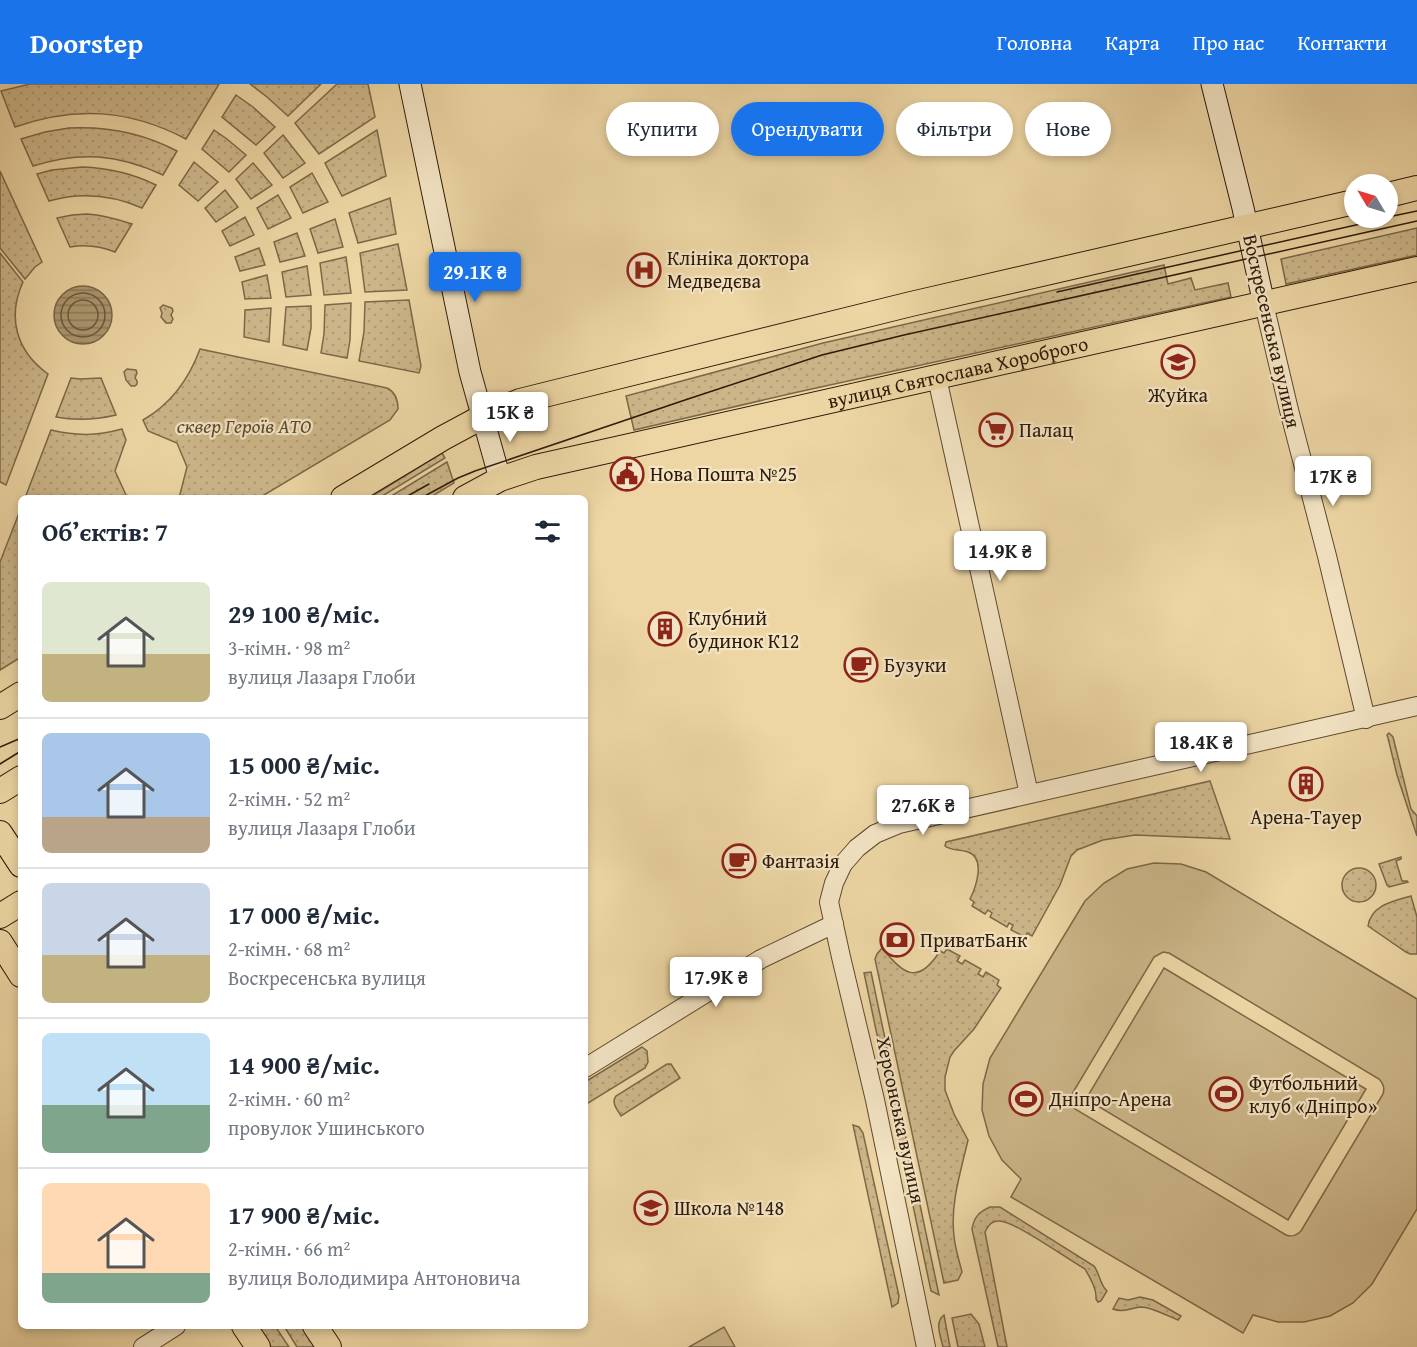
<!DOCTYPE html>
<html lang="uk">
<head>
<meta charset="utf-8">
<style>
  :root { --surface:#fff; --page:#f6f6f7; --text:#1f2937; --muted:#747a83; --line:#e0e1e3; --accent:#1a73e8 }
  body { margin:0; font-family:"Gentium Book Plus",serif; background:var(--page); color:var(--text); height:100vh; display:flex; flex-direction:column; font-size:22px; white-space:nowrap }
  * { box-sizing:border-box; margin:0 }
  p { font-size:20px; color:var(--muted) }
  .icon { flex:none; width:33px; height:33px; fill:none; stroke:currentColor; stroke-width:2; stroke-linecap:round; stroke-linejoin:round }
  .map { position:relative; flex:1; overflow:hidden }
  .panel { position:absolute; left:18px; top:411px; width:570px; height:834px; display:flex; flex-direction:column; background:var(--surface); border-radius:9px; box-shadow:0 3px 9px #0003 }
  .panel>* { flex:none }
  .guide { position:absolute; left:606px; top:18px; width:570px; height:54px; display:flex; gap:12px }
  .needle { width:39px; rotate:308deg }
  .tools { position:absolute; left:1344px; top:90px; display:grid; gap:12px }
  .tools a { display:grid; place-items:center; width:54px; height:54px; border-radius:50%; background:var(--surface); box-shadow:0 3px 9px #0003; font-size:30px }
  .price { position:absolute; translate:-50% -51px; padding:0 14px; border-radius:6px; background:#fff; color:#222; font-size:20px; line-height:39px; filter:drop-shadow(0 2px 3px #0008) }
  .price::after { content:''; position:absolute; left:50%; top:36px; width:18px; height:14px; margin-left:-9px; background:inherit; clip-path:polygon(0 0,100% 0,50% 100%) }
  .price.selected { background:var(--accent); color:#fff }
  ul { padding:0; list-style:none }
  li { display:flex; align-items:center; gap:18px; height:150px; padding:0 24px }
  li+li { border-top:2px solid var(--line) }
  li span { display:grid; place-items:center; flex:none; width:168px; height:120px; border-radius:9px; color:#555 }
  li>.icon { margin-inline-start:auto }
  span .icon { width:72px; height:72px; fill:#fffc; stroke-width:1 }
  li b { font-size:26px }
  h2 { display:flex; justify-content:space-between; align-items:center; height:72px; padding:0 24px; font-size:26px }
  .tag { padding:0 21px; border-radius:27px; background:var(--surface); box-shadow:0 3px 9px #0003; font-size:21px; line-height:54px }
  .tag.selected { background:var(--accent); color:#fff }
  header { display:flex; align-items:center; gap:36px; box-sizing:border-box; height:84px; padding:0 30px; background:var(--accent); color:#fff }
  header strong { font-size:28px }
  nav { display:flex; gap:33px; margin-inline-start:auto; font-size:21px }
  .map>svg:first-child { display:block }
  .green { fill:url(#green-dots); stroke:#7c6848; stroke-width:1.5 }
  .pitch { fill:#ccb689; stroke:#7c6848; stroke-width:1.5; fill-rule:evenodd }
  .water { fill:url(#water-rules); stroke:#796446; stroke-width:1.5 }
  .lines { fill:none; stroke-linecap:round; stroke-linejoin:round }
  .shore { stroke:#6c583c; stroke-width:1.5 }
  .tertiary-casing { stroke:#5d492f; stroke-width:20 }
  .secondary-casing { stroke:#2d1a08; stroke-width:23 }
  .primary-casing { stroke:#2d1a08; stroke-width:26 }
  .tertiary { stroke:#f3e4c4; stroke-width:18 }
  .secondary { stroke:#f3e4c4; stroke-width:21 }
  .primary { stroke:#edd6a4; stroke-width:24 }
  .tram { stroke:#2d1a08; stroke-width:1.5 }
  .labels { text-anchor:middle; stroke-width:4.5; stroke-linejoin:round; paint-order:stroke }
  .poi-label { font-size:20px; fill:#2d1a08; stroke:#f3e4c4; text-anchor:start }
  .street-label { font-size:20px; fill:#2d1a08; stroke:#f3e4c4 }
  .park-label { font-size:20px; font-style:italic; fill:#5d492f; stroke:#f3e4c4 }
</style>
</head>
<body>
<header>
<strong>Doorstep</strong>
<nav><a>Головна</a><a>Карта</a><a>Про нас</a><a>Контакти</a></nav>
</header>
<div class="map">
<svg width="1417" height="1263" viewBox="0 0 1417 1263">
  <defs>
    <pattern id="green-dots" width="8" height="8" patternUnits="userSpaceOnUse" patternTransform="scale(1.5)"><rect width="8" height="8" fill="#ccb689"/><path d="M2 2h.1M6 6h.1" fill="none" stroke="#b09c75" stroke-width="1.8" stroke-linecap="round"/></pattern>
    <pattern id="water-rules" width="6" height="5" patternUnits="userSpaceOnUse" patternTransform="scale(1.5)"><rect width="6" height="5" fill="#ac966f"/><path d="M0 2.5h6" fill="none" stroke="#8c7a59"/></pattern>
  </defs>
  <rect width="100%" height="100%" fill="#edd6a4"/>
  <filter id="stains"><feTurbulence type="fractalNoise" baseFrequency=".00333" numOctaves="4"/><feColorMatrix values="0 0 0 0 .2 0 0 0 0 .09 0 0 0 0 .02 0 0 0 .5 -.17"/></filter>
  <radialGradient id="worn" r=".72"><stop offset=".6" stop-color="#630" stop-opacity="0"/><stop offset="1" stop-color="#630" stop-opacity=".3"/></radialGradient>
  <g class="green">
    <path d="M30,0H219L186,55C129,25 75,22 15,43L1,7Z"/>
    <path d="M250,0H321L288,32L267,13Z"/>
    <path d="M337,0H368L375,33L319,70L295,39Z"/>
    <path d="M236,11L253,23L275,43L256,61L222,33Z"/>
    <path d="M69,44C108,42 143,49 177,67L163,91C118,70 80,67 33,82L21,55L45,48Z"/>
    <path d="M214,46L227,55L246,71L229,88L202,65Z"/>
    <path d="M377,46L386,92L342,112L325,79Z"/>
    <path d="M283,51L305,79L283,94L264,69Z"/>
    <path d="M194,78L218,98L198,117L179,101Z"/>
    <path d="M253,79L272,101L251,115L236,95Z"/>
    <path d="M82,83C109,84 132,89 156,101L142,124C112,111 81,108 49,117L37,90L52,86Z"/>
    <path d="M0,87L42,178L35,183L25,195L0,164Z"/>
    <path d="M312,89L328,118L303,129L290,103Z"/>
    <path d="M225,106L238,123L216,138L205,124Z"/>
    <path d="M278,111L291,134L268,145L257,124Z"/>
    <path d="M390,114L396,150L358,159L349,129Z"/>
    <path d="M87,130C103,131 117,135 132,140L115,168C100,162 86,160 70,163L57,134L72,131Z"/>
    <path d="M245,133L254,151L230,162L222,147Z"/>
    <path d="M335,135L343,163L318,169L310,145Z"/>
    <path d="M1417,144V171L1286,200L1281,175Z"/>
    <path d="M297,149L305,172L280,178L274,158Z"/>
    <path d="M398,160L407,206L365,208L360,169Z"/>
    <path d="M259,164L265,181L240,187L235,173Z"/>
    <path d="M0,169L23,198C7,233 16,267 48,290L6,401L0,398Z"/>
    <path d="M346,173L351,209L324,211L320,179Z"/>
    <path d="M1164,181L1168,200L1191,194L1195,206L1228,199L1231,213L798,308L634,346L626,312L823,259Z"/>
    <path d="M307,182L311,211L286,213L282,188Z"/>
    <path d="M267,191L271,214L245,215L242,198Z"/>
    <path d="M409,216L421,282L419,289L359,277L364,248L365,218Z"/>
    <path d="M351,219L350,256L347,274L321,269L324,250L325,221Z"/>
    <path d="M163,221L172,224L173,227L171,231L173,235L171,239H166L161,233L162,229L160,224Z"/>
    <path d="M311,222V244L307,266L283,261L286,223Z"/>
    <path d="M271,224L269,258L244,253L245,226Z"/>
    <path d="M200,265L387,304C395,308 398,316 398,325L390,336L259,414H179L187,383L177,359L148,347L143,336C171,320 189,295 200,265Z"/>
    <path d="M127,285L136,286L137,289L135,294C138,297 138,300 135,302H131L126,296L124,288Z"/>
    <path d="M71,294L80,295L101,294L116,331C95,336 77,337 56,333Z"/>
    <path d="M122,345L126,356L115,387L126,411L134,414H25L51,346C77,352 96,352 122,345Z"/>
    <path d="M442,369L445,374L379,414H369Z"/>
    <path d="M447,378L454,399L429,414H388Z"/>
    <path d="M21,424V573L0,586V478Z"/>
    <path d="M1389,649L1393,653L1411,725L1417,732V752L1397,691L1388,654L1387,651Z"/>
    <path d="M1210,697L1230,755L1135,751L1103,756L1077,766L1071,772L1060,801L1032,852L1027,849L1025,853L1011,846L1013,841L1009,839L1007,843L990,833L992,829L988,826L985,830L972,822L974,818L970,815C976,803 986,774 968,768C960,765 951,767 945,762L946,758Z"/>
    <path d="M1401,773V775L1396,777L1402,797H1407L1408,798L1389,803L1387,801L1379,780Z"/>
    <circle cx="1359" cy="801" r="17"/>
    <path d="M1411,812L1417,833V870H1410L1406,868L1368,842C1371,821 1394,817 1411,812Z"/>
    <path d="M882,864C903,889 917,903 940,867L944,869L947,865L960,872L957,877L962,880L965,876L981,885L978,890L983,893L986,888L999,896L997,901L1001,904L974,945L954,967L950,973L945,993V1006L954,1030L968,1056C961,1087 950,1120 954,1152C955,1164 959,1176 962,1188L958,1196L944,1199L875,875L877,870Z"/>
    <path d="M871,888L939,1211L931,1207L864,889Z"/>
    <path d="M642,963L647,967L648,978L645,984L585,1021V998Z"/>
    <path d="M667,980H671L680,994L621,1032C617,1025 611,1019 616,1012Z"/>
    <path d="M853,1041L859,1043L863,1049L899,1212L898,1219L892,1223Z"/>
    <path d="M990,1123H1000L1094,1182C1100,1190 1100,1201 1107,1207L1101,1217L1098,1218L1096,1215C1097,1205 1090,1194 1085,1185C1069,1176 1013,1136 999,1137C991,1137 988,1142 985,1148L1007,1263H998L972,1145C974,1133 979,1128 990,1123Z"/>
    <path d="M1140,1213L1153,1216L1181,1232L1178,1236C1168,1232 1151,1223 1141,1223C1131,1224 1123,1229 1113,1225L1119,1214L1128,1216Z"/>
    <path d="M971,1230L979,1240L985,1263H958L952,1234Z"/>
    <path d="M944,1231L950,1263H943C941,1253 934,1238 944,1231Z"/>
    <path d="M257,1242H275L289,1263H271Z"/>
    <path d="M284,1242H302L315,1263H297Z"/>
  </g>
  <g class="pitch">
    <path d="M1154,779L1181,780L1206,788L1417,915V1125L1372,1200L1353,1219L1330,1232L1304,1238H1278L1253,1231L1243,1249L1011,1113L1021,1095L1002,1076L989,1052L982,1026L983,1000L990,974L1085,817L1104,799L1127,785ZM1163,868L1169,869L1379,995C1383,999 1385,1004 1383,1010L1301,1147C1296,1152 1292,1153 1286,1151L1075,1025L1071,1020L1072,1010L1154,873Z"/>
    <path d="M1164,884L1366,1005L1288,1136L1086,1015Z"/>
    <path d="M724,1243L735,1263H689Z"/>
  </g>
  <circle class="water" cx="83" cy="231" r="29"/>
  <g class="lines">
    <g class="shore">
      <circle cx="83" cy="231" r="22"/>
      <circle cx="83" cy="231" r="15"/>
    </g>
    <g class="tertiary-casing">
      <g id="tertiary">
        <path d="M1264,220L1289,326L1327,472L1366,635"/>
        <path d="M937,294L1029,710"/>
        <path d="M585,984L761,875L834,840"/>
        <path d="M143,1263L176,1242"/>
        <path d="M926,1263L875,1016L841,873L829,818L834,799L843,780L857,764L875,750L899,740L1417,622"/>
      </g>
    </g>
    <g class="secondary-casing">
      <g id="secondary">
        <path d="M410,0L470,288L500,395"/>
        <path d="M1212,0L1243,124L1264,220"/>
      </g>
    </g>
    <g class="primary-casing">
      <g id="primary">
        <path d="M1388,111L1417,104"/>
        <path d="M343,414L443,354L482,333L520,317L911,220L1354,118"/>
        <path id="s1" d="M465,414L500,395L536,383L1417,185"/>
        <path d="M0,623L21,610"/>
        <path d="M0,707L21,694"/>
        <path d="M0,749L21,781"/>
        <path d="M0,832L21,819"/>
        <path d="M0,858L21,891"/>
        <path d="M244,1242L258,1263"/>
        <path d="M315,1242L329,1263"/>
      </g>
    </g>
    <use href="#tertiary" class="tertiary"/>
    <use href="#secondary" class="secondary"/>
    <use href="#primary" class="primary"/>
    <g class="tram">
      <path d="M1388,133L1417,127"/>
      <path d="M1057,208L1387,134"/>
      <path d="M404,414L429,400"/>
      <path d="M421,414L458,394L475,387L688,315L822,271L904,251L1417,137"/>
      <path d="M0,663L21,654"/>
      <path d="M0,680L21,667"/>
    </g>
  </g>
  <defs>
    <g id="hospital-ring" transform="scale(1.725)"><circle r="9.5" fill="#f3e4c4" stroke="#8f2418" stroke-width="1.5"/><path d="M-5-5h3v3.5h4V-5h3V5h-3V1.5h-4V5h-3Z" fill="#8f2418"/></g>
    <g id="school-ring" transform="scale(1.725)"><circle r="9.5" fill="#f3e4c4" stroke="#8f2418" stroke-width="1.5"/><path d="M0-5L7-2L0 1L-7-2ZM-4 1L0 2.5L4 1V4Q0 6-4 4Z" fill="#8f2418"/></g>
    <g id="supermarket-ring" transform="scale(1.725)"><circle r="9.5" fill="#f3e4c4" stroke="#8f2418" stroke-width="1.5"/><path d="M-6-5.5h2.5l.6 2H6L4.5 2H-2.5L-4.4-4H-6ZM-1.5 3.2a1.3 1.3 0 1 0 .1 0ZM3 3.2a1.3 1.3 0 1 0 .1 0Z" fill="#8f2418"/></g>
    <g id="civic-ring" transform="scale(1.725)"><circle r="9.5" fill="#f3e4c4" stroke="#8f2418" stroke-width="1.5"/><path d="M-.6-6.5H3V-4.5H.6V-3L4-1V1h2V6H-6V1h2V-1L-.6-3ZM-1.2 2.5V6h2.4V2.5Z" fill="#8f2418"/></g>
    <g id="building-ring" transform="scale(1.725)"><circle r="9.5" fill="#f3e4c4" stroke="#8f2418" stroke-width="1.5"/><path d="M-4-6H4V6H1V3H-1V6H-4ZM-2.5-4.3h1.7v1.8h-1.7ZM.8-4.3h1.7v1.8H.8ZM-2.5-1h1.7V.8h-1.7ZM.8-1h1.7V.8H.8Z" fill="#8f2418"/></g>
    <g id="cafe-ring" transform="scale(1.725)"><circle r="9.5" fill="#f3e4c4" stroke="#8f2418" stroke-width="1.5"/><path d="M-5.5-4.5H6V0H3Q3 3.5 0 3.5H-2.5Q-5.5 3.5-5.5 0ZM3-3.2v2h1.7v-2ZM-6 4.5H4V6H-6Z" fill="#8f2418"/></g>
    <g id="bank-ring" transform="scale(1.725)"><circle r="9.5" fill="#f3e4c4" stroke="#8f2418" stroke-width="1.5"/><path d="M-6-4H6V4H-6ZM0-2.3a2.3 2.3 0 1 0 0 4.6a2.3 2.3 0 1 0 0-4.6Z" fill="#8f2418"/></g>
    <g id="stadium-ring" transform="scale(1.725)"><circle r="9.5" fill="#f3e4c4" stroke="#8f2418" stroke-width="1.5"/><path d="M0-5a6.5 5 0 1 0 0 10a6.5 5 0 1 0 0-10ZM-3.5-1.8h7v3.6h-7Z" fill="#8f2418"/></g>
  </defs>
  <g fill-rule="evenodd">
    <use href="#hospital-ring" x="644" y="186"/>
    <use href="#school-ring" x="1178" y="278"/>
    <use href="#supermarket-ring" x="996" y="346"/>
    <use href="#civic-ring" x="627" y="390"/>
    <use href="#building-ring" x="665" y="545"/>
    <use href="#cafe-ring" x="861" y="581"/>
    <use href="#building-ring" x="1306" y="700"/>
    <use href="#cafe-ring" x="739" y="777"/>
    <use href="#bank-ring" x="897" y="856"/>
    <use href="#stadium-ring" x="1226" y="1010"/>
    <use href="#stadium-ring" x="1026" y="1015"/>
    <use href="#school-ring" x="651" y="1124"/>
  </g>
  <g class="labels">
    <g class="poi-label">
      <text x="667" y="181">Клініка доктора<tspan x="667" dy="23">Медведєва</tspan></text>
      <text x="1178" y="318" text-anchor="middle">Жуйка</text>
      <text x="1019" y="353">Палац</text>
      <text x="650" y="397">Нова Пошта №25</text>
      <text x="688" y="541">Клубний<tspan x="688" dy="23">будинок К12</tspan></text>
      <text x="884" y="588">Бузуки</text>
      <text x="1306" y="740" text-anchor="middle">Арена-Тауер</text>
      <text x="762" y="784">Фантазія</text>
      <text x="920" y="863">ПриватБанк</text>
      <text x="1249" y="1006">Футбольний<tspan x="1249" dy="23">клуб «Дніпро»</tspan></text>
      <text x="1049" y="1022">Дніпро-Арена</text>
      <text x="674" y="1131">Школа №148</text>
    </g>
    <g class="street-label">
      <text transform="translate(1272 247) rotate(77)" y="7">Воскресенська вулиця</text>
      <text dy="7" stroke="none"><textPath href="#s1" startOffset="510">вулиця Святослава Хороброго</textPath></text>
      <text transform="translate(901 1036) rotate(78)" y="7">Херсонська вулиця</text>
    </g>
    <g class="park-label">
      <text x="244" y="349">сквер Героїв АТО</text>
    </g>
  </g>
  <rect width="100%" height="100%" filter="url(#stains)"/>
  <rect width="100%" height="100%" fill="url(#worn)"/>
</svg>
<div class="tools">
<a><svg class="needle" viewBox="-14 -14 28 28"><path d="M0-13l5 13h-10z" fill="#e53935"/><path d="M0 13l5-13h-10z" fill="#747a83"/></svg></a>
</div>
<b class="price selected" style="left:475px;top:219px">29.1K ₴</b>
<b class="price" style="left:510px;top:359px">15K ₴</b>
<b class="price" style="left:1333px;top:423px">17K ₴</b>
<b class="price" style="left:1000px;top:498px">14.9K ₴</b>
<b class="price" style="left:1201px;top:689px">18.4K ₴</b>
<b class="price" style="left:923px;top:752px">27.6K ₴</b>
<b class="price" style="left:716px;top:924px">17.9K ₴</b>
<div class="guide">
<a class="tag">Купити</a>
<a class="tag selected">Орендувати</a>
<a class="tag">Фільтри</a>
<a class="tag">Нове</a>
</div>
<section class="panel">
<h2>Об’єктів: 7<svg class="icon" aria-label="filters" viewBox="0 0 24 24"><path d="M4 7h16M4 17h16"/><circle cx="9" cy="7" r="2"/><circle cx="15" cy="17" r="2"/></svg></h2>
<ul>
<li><span style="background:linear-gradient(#dfe7d0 60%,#c2b280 0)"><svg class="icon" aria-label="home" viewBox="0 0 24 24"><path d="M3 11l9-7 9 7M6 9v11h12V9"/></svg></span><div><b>29 100 ₴/міс.</b><p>3-кімн. · 98 m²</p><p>вулиця Лазаря Глоби</p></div></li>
<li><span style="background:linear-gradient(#a9c7e8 70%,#b9a48a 0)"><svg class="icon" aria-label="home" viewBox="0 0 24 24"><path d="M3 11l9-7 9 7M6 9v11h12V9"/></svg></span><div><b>15 000 ₴/міс.</b><p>2-кімн. · 52 m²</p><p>вулиця Лазаря Глоби</p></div></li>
<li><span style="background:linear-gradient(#c9d6e8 60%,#c2b280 0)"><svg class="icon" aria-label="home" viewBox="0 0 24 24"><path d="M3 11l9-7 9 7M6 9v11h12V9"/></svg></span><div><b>17 000 ₴/міс.</b><p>2-кімн. · 68 m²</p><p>Воскресенська вулиця</p></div></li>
<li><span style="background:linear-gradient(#bfe0f5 60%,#7fa58c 0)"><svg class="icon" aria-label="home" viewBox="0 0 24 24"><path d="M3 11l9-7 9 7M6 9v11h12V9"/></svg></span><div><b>14 900 ₴/міс.</b><p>2-кімн. · 60 m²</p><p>провулок Ушинського</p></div></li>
<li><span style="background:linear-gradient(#ffd9b3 75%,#7fa58c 0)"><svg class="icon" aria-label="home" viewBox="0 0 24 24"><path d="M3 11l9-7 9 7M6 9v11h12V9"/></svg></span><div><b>17 900 ₴/міс.</b><p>2-кімн. · 66 m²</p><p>вулиця Володимира Антоновича</p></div></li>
</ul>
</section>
</div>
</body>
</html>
